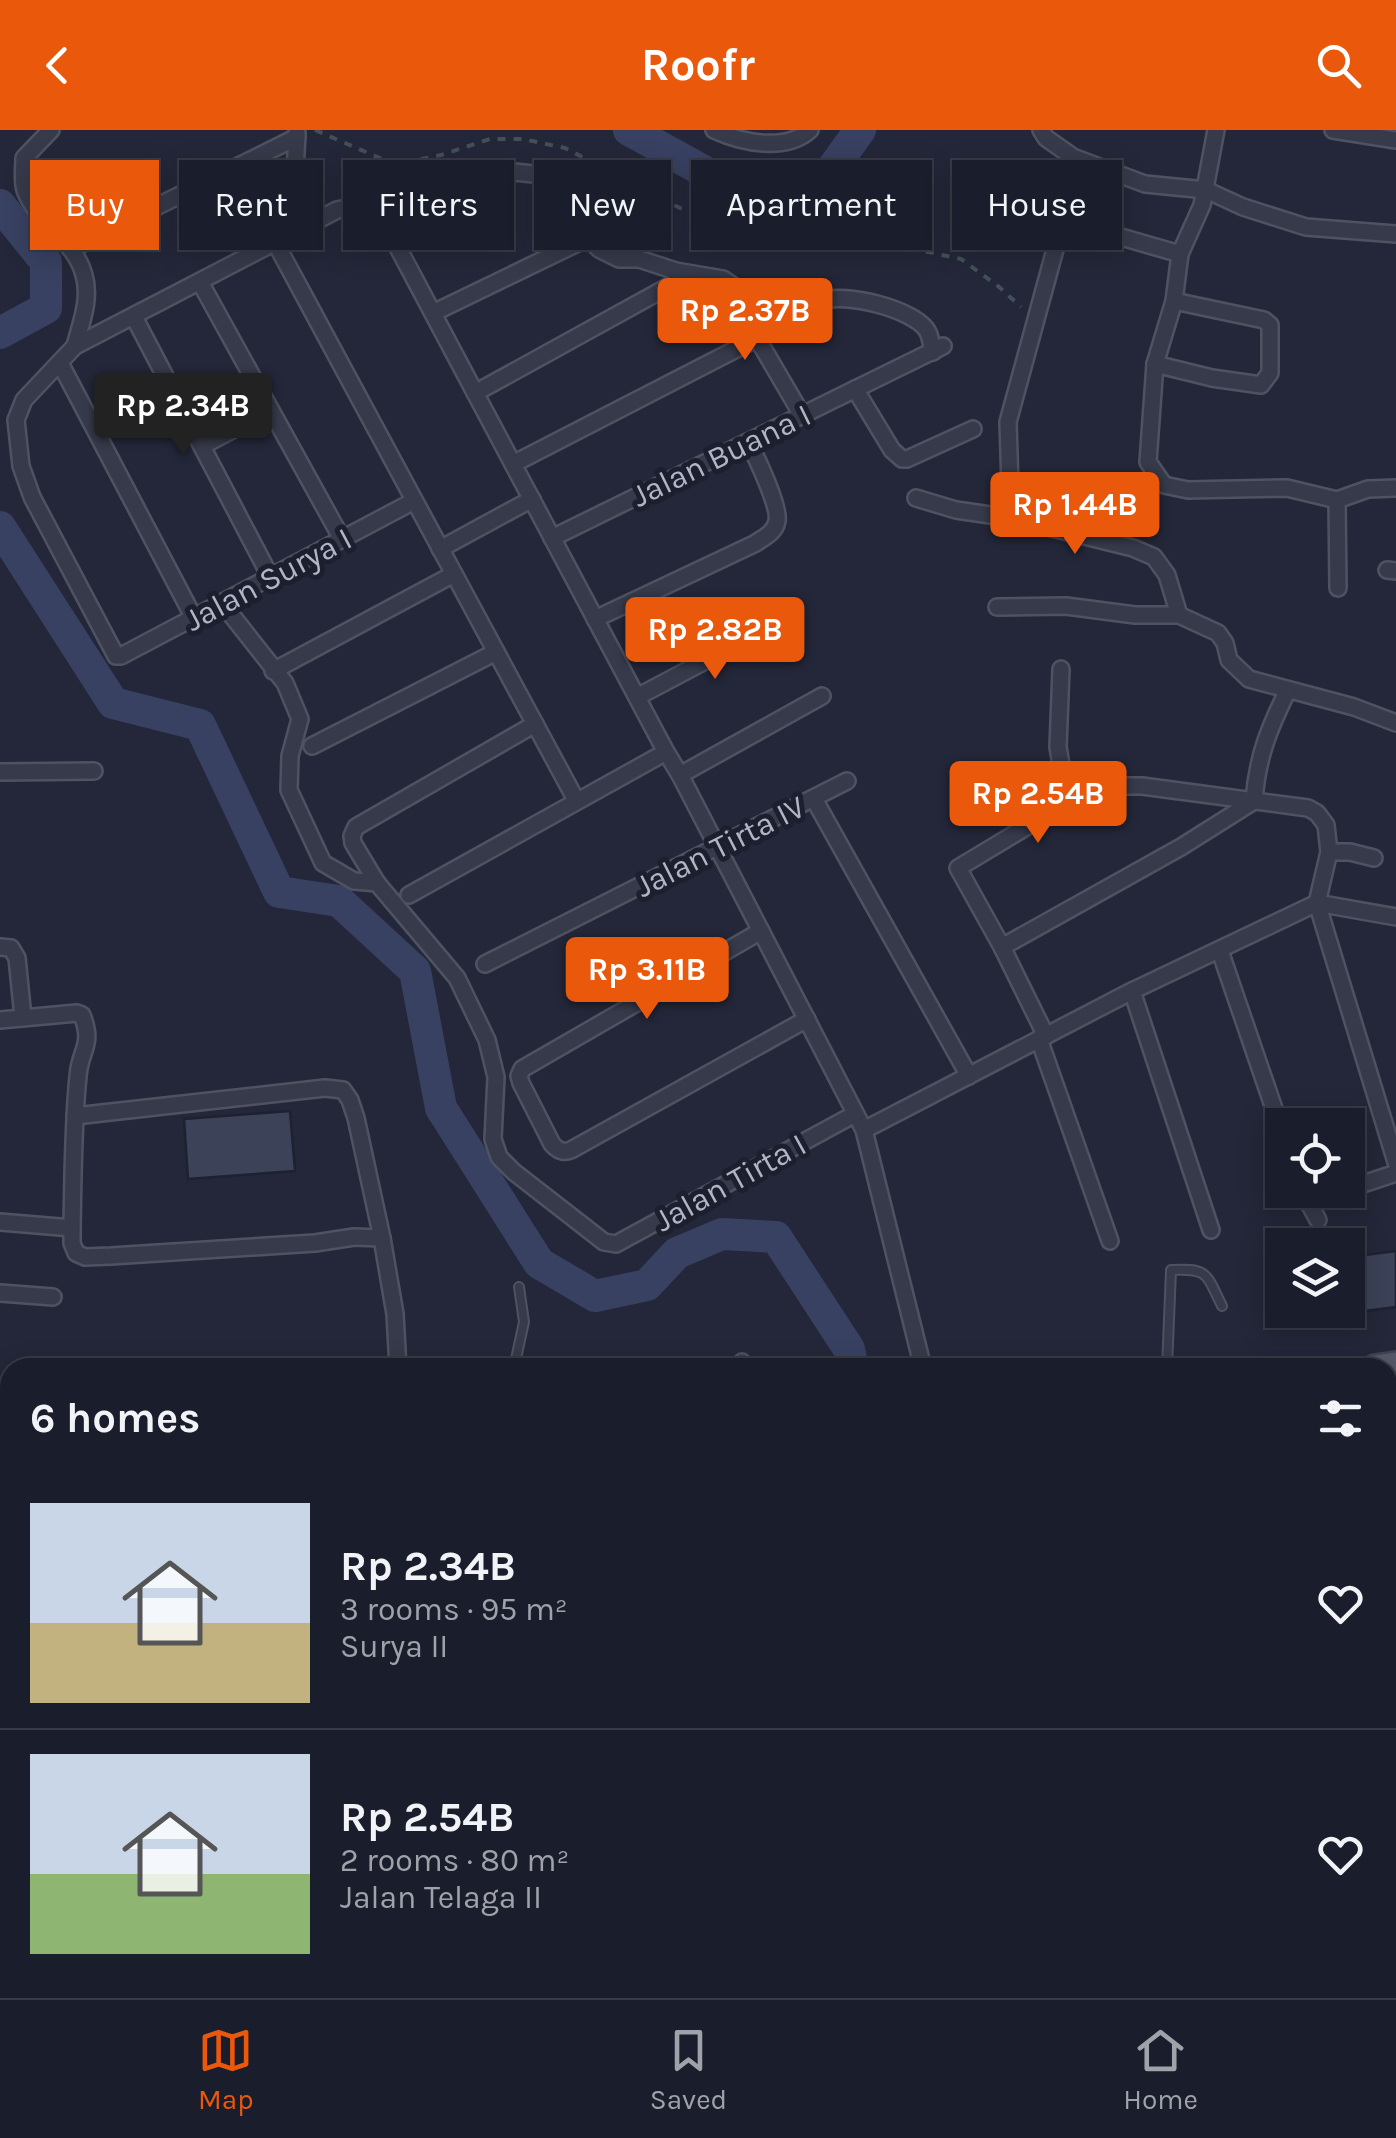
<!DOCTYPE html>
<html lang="en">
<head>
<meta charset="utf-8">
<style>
  :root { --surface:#1a1d2b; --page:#272a37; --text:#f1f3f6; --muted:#9fa2a9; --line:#383b47; --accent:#ea580c }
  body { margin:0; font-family:Karla,sans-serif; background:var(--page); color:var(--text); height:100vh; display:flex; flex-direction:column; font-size:38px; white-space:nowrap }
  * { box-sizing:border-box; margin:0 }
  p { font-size:32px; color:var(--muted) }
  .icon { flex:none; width:55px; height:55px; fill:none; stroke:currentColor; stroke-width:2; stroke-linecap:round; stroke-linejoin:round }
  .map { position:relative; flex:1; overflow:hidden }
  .drawer { position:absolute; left:0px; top:1228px; width:1398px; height:642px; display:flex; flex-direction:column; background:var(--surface); border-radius:30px 30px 0 0; box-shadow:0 5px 25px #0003,0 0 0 2px var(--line) }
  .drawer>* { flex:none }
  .guide { position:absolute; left:30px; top:30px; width:1338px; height:90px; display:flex; gap:20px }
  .controls { position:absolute; left:1265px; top:978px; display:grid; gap:20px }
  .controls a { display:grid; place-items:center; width:100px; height:100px; border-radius:0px; background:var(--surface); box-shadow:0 5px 25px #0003,0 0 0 2px var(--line); font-size:50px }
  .price { position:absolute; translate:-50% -85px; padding:0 22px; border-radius:10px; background:var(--accent); color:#fff; font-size:32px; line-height:65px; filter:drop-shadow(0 2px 5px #0008) }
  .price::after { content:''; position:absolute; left:50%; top:60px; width:30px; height:22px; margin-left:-15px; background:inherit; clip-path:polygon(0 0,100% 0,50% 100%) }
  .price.on { background:#222; color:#fff }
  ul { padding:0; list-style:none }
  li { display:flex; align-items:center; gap:30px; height:250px; padding:0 30px }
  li+li { border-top:2px solid var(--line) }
  li span { display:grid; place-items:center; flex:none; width:280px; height:200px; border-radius:0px; color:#555 }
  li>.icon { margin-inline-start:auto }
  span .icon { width:120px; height:120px; fill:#fffc; stroke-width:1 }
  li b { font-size:42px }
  h2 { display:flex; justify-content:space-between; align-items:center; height:120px; padding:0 30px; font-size:42px }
  .chip { padding:0 35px; border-radius:0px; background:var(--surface); box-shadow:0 5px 25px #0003,0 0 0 2px var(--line); font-size:35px; line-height:90px }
  .chip.on { background:var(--accent); color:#fff }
  header { display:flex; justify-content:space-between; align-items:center; height:130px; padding:0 30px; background:var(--accent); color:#fff; font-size:45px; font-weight:700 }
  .menu { display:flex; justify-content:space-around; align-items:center; height:140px; border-top:2px solid var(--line); background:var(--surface); font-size:28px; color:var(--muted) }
  .menu a { display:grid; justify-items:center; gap:5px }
  .menu .on { color:var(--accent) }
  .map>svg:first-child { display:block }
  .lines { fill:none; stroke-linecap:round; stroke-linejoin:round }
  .river { stroke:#394162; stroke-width:32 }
  .building { fill:#3c4257; stroke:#1e2130; stroke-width:2.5 }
  .service-casing { stroke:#4e5261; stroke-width:12 }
  .minor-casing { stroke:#4e5261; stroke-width:20 }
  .primary-casing { stroke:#404352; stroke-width:30 }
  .path { stroke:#425057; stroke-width:4; stroke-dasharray:8 8; stroke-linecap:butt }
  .service { stroke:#363a4a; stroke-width:8 }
  .minor { stroke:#363a4a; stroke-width:15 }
  .primary { stroke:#54596a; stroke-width:25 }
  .labels { text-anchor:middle; stroke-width:10; stroke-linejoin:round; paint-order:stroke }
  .street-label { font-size:32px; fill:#b1b5c5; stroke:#1c1f2e }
</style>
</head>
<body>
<header><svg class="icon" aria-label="back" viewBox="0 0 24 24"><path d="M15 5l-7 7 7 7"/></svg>Roofr<svg class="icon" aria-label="search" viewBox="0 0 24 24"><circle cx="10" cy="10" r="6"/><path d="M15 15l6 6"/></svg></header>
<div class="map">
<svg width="1396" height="1868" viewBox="0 0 1396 1868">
  <rect width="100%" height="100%" fill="#232739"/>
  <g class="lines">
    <g class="river">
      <path d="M629,0L709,44L785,56L827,46L860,0"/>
      <path d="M0,75L46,132V178L0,203"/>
      <path d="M0,397L113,573L200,595L279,762L339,771L415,841L441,978L539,1133L595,1166L647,1155L677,1123L722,1104L776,1107L849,1219L853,1238"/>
      <path d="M1126,1868L1128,1860"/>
    </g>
  </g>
  <g class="building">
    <path d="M290,981L295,1041L188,1049L184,989Z"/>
    <path d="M1396,1121V1177L1365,1181L1357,1126Z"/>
  </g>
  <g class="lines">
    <g class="service-casing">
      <g id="service">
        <path d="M514,1238L524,1192L519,1157"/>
        <path d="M1167,1238L1171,1140C1209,1138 1206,1144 1222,1176"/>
        <path d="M8,1477H10"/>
        <path d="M1072,1868L1074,1860"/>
      </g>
    </g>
    <g class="minor-casing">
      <g id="minor">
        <path d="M51,0L24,28C24,37 22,51 25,60C37,93 75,110 84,145C91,169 81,193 75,216"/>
        <path d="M714,0C742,13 786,22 810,0"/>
        <path d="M1041,0L1046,8L1073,27L1145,54L1206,60L1243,77L1306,97L1396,104"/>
        <path d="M1216,0L1202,75L1180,124L1174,171L1155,234L1148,332L1164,355L1188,360L1287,358L1337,370L1368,359L1396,358"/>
        <path d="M1333,0L1396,10"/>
        <path d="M292,103L297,3"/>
        <path d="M392,105L514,42L553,46L566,54L574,64L588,108L599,119L619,129H639L676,141L723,149L738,159L746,173L757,208L802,285"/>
        <path d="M275,112L576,670"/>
        <path d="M71,119L297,7"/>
        <path d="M200,152L342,409"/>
        <path d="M433,183L588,108"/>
        <path d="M134,187L271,448"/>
        <path d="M60,233L194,488"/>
        <path d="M1155,234L1212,248L1261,255L1270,243V195L1264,190L1174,171"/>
        <path d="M855,259L892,320L902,329H907L973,299"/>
        <path d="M475,263L691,144"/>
        <path d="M202,316L270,280"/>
        <path d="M513,334L781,196C794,188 808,176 822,171C845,162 912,179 926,199C931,205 931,214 933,222"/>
        <path d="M916,368L956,380L1011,388L1133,418L1154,427L1167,445L1179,485L1218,503L1225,513L1229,530L1249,549L1354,577L1396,593"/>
        <path d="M1337,370L1338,458"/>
        <path d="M414,371L121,526H116L32,367L21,336L16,290L24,270L75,216L337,80L360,75L379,82L666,622L680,645L864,1000L923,1238"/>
        <path d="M1011,388L1008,292L1056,116L1070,101L1090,98L1180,124"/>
        <path d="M552,408L943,216"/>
        <path d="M440,419L532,369"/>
        <path d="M1387,440L1396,441"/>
        <path d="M222,473L285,553L300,589L290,626L289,660L323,733L354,751L377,753L457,848L487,910L496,947L493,1009L499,1027L514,1042L604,1112L616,1114L855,984"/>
        <path d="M997,477L1066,476L1135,485H1179"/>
        <path d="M595,489L754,414C763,408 775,403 777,391C780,377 756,326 748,312"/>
        <path d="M1061,539L1058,617L1062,641L1077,666"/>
        <path d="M273,541L454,444"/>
        <path d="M637,567L756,504"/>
        <path d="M312,616L496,522"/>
        <path d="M0,642L94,641"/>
        <path d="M680,645L822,566"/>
        <path d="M814,669L969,946"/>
        <path d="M1254,671C1257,628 1269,598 1288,560"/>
        <path d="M1329,722H1350L1374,728"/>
        <path d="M377,753L353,713L352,706L356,697L535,594"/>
        <path d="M409,765L666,622"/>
        <path d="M761,801L522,939L519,946L521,953L552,1014C558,1021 563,1023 571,1020L807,889"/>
        <path d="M0,817L11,818L17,828L23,887"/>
        <path d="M1002,817L1181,717L1254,671"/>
        <path d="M1220,821L1282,1002"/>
        <path d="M485,834L847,651"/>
        <path d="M1132,861L1211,1100"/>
        <path d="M0,890L77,883L82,885C94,916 80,919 78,946C73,996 73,1048 72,1098V1113L76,1123L85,1127L111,1126L315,1113L354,1107L382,1108L395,1184L398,1238"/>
        <path d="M1046,906L1002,817L958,738L1094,656H1142L1308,678L1317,683L1326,695L1329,722L1317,773L1396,1032"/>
        <path d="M1039,909L1110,1111"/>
        <path d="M75,986L325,958L343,960L350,970L356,988L382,1108"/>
        <path d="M864,1000L1132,861L1317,773L1396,787"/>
        <path d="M1348,1059L1396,1043"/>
        <path d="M1304,1064L1318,1090"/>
        <path d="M1304,1065L1323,1067L1345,1060"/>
        <path d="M0,1092L72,1098"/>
        <path d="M0,1163L53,1167"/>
        <path d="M742,1238V1232"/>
        <path d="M0,1592L10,1594"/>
        <path d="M0,1689L10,1651"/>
        <path d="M0,1787L10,1788"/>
        <path d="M324,1860L352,1868"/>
        <path d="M106,1868V1860"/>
        <path d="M376,1868L380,1860"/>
        <path d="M686,1868L688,1860"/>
        <path d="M1173,1868V1860"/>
        <path d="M1392,1868L1394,1782L1391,1718L1396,1699"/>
      </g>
    </g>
    <g class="primary-casing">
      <g id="primary">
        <path d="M1375,1238L1396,1235"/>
        <path d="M0,1373H10"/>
      </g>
    </g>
    <g class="path">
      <path d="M315,0L382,29L407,32L441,25L490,9H523L565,18L680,78L721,88L905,117L961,129L998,156L1021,177"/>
      <path d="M499,1868L500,1860"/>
    </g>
    <use href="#service" class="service"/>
    <use href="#minor" class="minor"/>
    <use href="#primary" class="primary"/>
  </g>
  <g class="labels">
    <g class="street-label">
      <text transform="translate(721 325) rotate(-26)" y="11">Jalan Buana I</text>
      <text transform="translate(268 449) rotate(-28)" y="11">Jalan Surya I</text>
      <text transform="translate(720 716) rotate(-27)" y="11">Jalan Tirta IV</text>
      <text transform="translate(730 1052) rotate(-29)" y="11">Jalan Tirta I</text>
    </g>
  </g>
</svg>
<div class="controls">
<a><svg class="icon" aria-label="locate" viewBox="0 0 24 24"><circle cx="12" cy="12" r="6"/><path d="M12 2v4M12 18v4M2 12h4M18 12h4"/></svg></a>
<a><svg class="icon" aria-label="layers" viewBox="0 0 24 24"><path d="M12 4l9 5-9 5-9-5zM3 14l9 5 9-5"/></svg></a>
</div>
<b class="price" style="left:745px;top:233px">Rp 2.37B</b>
<b class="price on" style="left:183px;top:328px">Rp 2.34B</b>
<b class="price" style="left:1075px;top:427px">Rp 1.44B</b>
<b class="price" style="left:715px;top:552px">Rp 2.82B</b>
<b class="price" style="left:1038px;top:716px">Rp 2.54B</b>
<b class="price" style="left:647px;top:892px">Rp 3.11B</b>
<div class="guide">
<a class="chip on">Buy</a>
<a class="chip">Rent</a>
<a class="chip">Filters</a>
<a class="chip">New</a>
<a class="chip">Apartment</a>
<a class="chip">House</a>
</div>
<section class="drawer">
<h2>6 homes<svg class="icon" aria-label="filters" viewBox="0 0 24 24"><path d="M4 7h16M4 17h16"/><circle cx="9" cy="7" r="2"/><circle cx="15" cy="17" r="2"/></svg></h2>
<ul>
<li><span style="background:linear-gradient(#c9d6e8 60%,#c2b280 0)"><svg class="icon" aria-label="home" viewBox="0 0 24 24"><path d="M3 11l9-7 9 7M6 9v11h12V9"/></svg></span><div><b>Rp 2.34B</b><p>3 rooms · 95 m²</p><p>Surya II</p></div><svg class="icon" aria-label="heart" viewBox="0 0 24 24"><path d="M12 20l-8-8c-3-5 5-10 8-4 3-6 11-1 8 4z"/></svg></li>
<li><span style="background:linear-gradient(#c9d6e8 60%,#8fb573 0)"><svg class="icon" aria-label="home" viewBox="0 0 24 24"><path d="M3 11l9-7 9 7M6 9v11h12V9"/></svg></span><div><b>Rp 2.54B</b><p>2 rooms · 80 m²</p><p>Jalan Telaga II</p></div><svg class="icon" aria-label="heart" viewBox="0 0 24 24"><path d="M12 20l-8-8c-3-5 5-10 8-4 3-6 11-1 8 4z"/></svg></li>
</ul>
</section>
</div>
<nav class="menu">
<a class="on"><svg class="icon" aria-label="map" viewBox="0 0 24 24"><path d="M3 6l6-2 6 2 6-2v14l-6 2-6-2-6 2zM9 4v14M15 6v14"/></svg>Map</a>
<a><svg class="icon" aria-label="saved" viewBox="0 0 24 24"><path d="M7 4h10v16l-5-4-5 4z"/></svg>Saved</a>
<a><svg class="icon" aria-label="home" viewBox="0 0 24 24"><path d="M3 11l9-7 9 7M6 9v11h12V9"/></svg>Home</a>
</nav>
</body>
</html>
